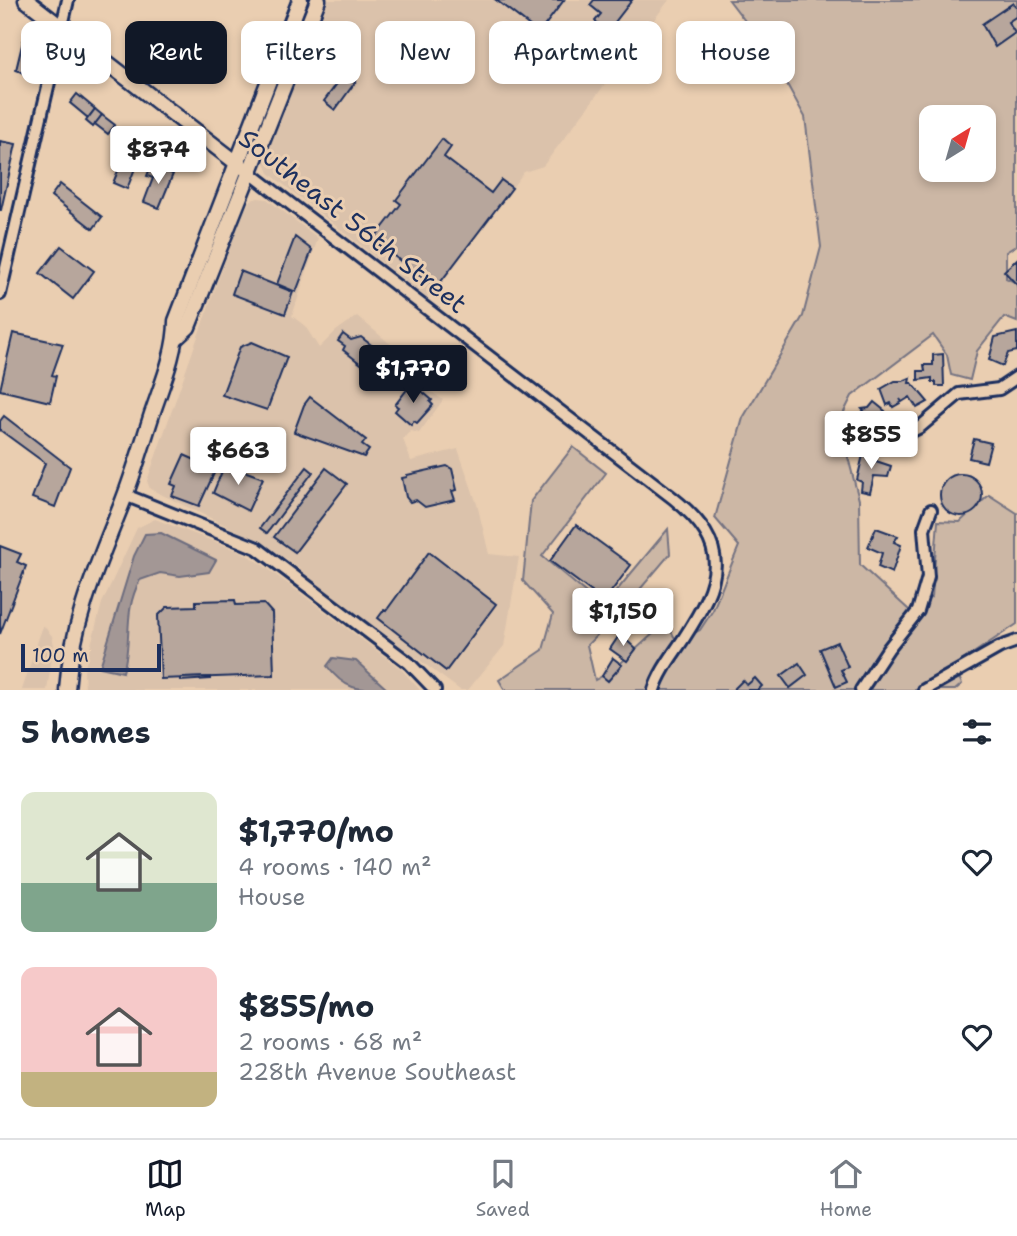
<!DOCTYPE html>
<html lang="en">
<head>
<meta charset="utf-8">
<style>
  :root { --surface:#fff; --page:#f2f2f3; --text:#1f2937; --muted:#747a83; --line:#e0e1e3; --accent:#111827 }
  body { margin:0; font-family:"Shantell Sans",sans-serif; background:var(--page); color:var(--text); height:100vh; display:flex; flex-direction:column; font-size:26px; white-space:nowrap }
  * { box-sizing:border-box; margin:0 }
  p { font-size:23px; color:var(--muted) }
  .icon { flex:none; width:38px; height:38px; fill:none; stroke:currentColor; stroke-width:2; stroke-linecap:round; stroke-linejoin:round }
  .map { position:relative; height:690px; overflow:hidden }
  .sheet { display:flex; flex-direction:column; background:var(--surface); flex:1 }
  .sheet>* { flex:none }
  .top-card { position:absolute; left:21px; top:21px; width:976px; height:63px; display:flex; gap:14px }
  .needle { width:46px; rotate:37deg }
  .fabs { position:absolute; left:919px; top:105px; display:grid; gap:14px }
  .fabs a { display:grid; place-items:center; width:77px; height:77px; border-radius:14px; background:var(--surface); box-shadow:0 4px 10px #0003; font-size:35px }
  .scale { position:absolute; left:21px; bottom:18px; width:140px; box-sizing:border-box; padding-left:7px; border:4px solid #1b2f5e; border-top:0; font-size:19px; line-height:24px; white-space:nowrap; color:#1b2f5e; -webkit-text-stroke:5px #eaceb1; paint-order:stroke }
  .price { position:absolute; translate:-50% -60px; padding:0 16px; border-radius:7px; background:#fff; color:#222; font-size:23px; line-height:46px; filter:drop-shadow(0 2px 4px #0008) }
  .price::after { content:''; position:absolute; left:50%; top:42px; width:21px; height:16px; margin-left:-10px; background:inherit; clip-path:polygon(0 0,100% 0,50% 100%) }
  .price.selected { background:var(--accent); color:#fff }
  ul { padding:0; list-style:none }
  li { display:flex; align-items:center; gap:21px; height:175px; padding:0 21px }
  li span { display:grid; place-items:center; flex:none; width:196px; height:140px; border-radius:14px; color:#555 }
  li>.icon { margin-inline-start:auto }
  span .icon { width:84px; height:84px; fill:#fffc; stroke-width:1 }
  li b { font-size:30px }
  h2 { display:flex; justify-content:space-between; align-items:center; height:84px; padding:0 21px; font-size:30px }
  .tag { padding:0 24px; border-radius:14px; background:var(--surface); box-shadow:0 4px 10px #0003; font-size:24px; line-height:63px }
  .tag.selected { background:var(--accent); color:#fff }
  .dock { display:flex; justify-content:space-around; align-items:center; height:98px; border-top:2px solid var(--line); background:var(--surface); font-size:19px; color:var(--muted) }
  .dock a { display:grid; justify-items:center; gap:4px }
  .dock .selected { color:var(--accent) }
  .map>svg:first-child { display:block }
  .built { fill:#dbc2ab }
  .green { fill:#ccb7a5; stroke:#747382; stroke-width:2; fill-rule:evenodd }
  .water { fill:#a39795; stroke:#6d6d7f; stroke-width:2 }
  .building { fill:#b7a69c; stroke:#1b2f5e; stroke-width:2 }
  .lines { fill:none; stroke-linecap:round; stroke-linejoin:round }
  .minor-casing { stroke:#1b2f5e; stroke-width:16 }
  .major-casing { stroke:#1b2f5e; stroke-width:19 }
  .minor { stroke:#eaceb1; stroke-width:10 }
  .major { stroke:#eaceb1; stroke-width:14 }
  .labels { text-anchor:middle; stroke-width:6; stroke-linejoin:round; paint-order:stroke }
  .street-label { font-size:26px; fill:#1b2f5e; stroke:#eaceb1 }
</style>
</head>
<body>
<div class="map">
<svg width="1017" height="690" viewBox="0 0 1017 690">
  <rect width="100%" height="100%" fill="#eaceb1"/>
  <filter id="ink" filterUnits="userSpaceOnUse"><feTurbulence type="fractalNoise" baseFrequency=".0143" numOctaves="2"/><feDisplacementMap in="SourceGraphic" scale="14" xChannelSelector="R" yChannelSelector="G"/><feConvolveMatrix kernelMatrix="1 2 1 2 8 2 1 2 1" color-interpolation-filters="sRGB"/></filter>
  <g filter="url(#ink)">
    <g class="built">
      <path d="M325,0H669L543,166L524,172L427,298L269,173L263,158Z"/>
      <path d="M258,198L267,199L318,238L292,316L305,326L319,348L336,331L357,316L420,369L414,379L443,400L419,433L411,431L403,439L411,461L458,449L477,504L489,554L519,557L504,646L468,690H460L334,597L287,559L250,537L150,489L147,481L215,288L243,213L251,200Z"/>
      <path d="M155,519L242,552L263,565L401,669L420,690H85L84,671L102,603L137,528Z"/>
      <path d="M43,625L52,636L54,645L47,690H22Z"/>
    </g>
    <path class="green" d="M729,0H1017V245L1006,252V278L1017,283V322L1004,317L977,351L970,380L951,375L947,355L933,335L852,396L839,422L859,500L860,565L909,610L932,597L938,521L960,522L989,495L1017,513V624L954,666L962,684L955,690H505L499,680L543,650L553,614L523,581L531,501L573,447L606,473L542,556L603,607L668,529L670,554L625,607L587,645L595,680L613,670L666,622L677,642L700,630L713,610L739,546L715,518L743,418L803,316L821,247L805,117L771,55ZM931,117H984V170H931Z"/>
    <g class="water">
      <path d="M161,533L216,560L209,572L180,576L160,573L140,580C122,614 133,639 123,672L100,667L134,556L145,534Z"/>
      <path d="M333,658L356,661L388,690C357,690 345,690 327,666Z"/>
    </g>
    <g class="building">
      <path d="M496,0H564L539,33Z"/>
      <path d="M594,0H632L608,31L595,21L601,14L590,5Z"/>
      <path d="M1013,3L1017,8V16L1008,22L1015,33L995,47L982,24Z"/>
      <path d="M28,40L38,42V46L41,47L34,74L30,73L29,75L16,70L23,41L28,42Z"/>
      <path d="M345,73L356,81L335,110L324,101Z"/>
      <path d="M77,94L95,109L88,118L70,103Z"/>
      <path d="M95,109L102,115L93,127L86,121Z"/>
      <path d="M102,115L115,125L108,134L95,124Z"/>
      <path d="M131,139L144,145L127,189L113,183Z"/>
      <path d="M442,139L451,147L444,157L491,193L501,180L512,188L436,288L373,240L401,204L396,200Z"/>
      <path d="M0,141L16,144L1,210H0Z"/>
      <path d="M151,166L173,174L159,208L144,202L153,178L147,176Z"/>
      <path d="M60,184L102,217L93,229L51,196Z"/>
      <path d="M295,237L312,250L296,292L277,284Z"/>
      <path d="M61,246L94,271L73,299L40,273Z"/>
      <path d="M1017,259V285L1004,271Z"/>
      <path d="M240,271L293,292L285,314L232,294Z"/>
      <path d="M1017,332V351L1008,353L1003,366L989,360L995,337Z"/>
      <path d="M13,333L63,344L52,375L56,376L50,402L0,390Z"/>
      <path d="M343,334L351,340L361,337L393,362L379,378L343,350L345,346L338,341Z"/>
      <path d="M252,342L287,357L267,410L222,395L240,347Z"/>
      <path d="M943,354L944,386H936V382H932V378L918,380V371H925L924,365H933V355Z"/>
      <path d="M910,378L909,383H912L928,402L917,408L910,397L902,402L900,399L902,402L893,407L891,403L887,405L881,389L895,381H903Z"/>
      <path d="M416,386L432,400L430,402L433,405L417,423L414,421L411,425L395,411L398,407L395,405L409,387L413,390Z"/>
      <path d="M310,397L366,440L362,445L369,450L364,457L294,432L304,405Z"/>
      <path d="M874,402L885,411L882,415L883,416L873,429L870,428L869,430L870,440H860V434L855,435L854,418L858,417L864,411L862,409L869,408Z"/>
      <path d="M4,416L70,467L55,507L32,498L45,463L0,430V421Z"/>
      <path d="M974,439L991,443L986,462L969,458Z"/>
      <path d="M871,452L878,453L876,461L891,466L888,477L874,476L870,493L861,491L862,482L857,480L863,455L870,457Z"/>
      <path d="M184,455L216,469L199,506L172,496L176,486L171,484Z"/>
      <path d="M225,464L263,478L248,511L213,493Z"/>
      <path d="M447,466L452,469L457,490L452,491L455,500L425,507L416,500L410,502L406,497L402,478L407,477V475Z"/>
      <path d="M307,467L313,472L267,533L260,528Z"/>
      <path d="M326,468L347,484L295,552L274,537Z"/>
      <circle cx="961" cy="495" r="21"/>
      <path d="M576,525L631,565L604,601L550,561Z"/>
      <path d="M876,528L898,536L894,542L901,545L892,573L878,567L882,553L868,547Z"/>
      <path d="M0,546L21,554L17,562L26,566L0,634Z"/>
      <path d="M429,552L496,604L446,671L378,618L384,610L386,611Z"/>
      <path d="M235,600L236,605L264,604L272,613L274,675L161,679L158,616L167,607L196,606V601Z"/>
      <path d="M620,634L636,649L627,661L610,649Z"/>
      <path d="M837,642L848,667L841,670L847,682L836,687L820,649Z"/>
      <path d="M613,658L622,665L608,681L602,676Z"/>
      <path d="M799,663L807,675L790,688L781,676Z"/>
      <path d="M210,677V679L181,681V678Z"/>
      <path d="M755,678L762,686L758,690H733L743,680L747,685Z"/>
    </g>
    <g class="lines">
      <g class="minor-casing">
        <g id="minor">
          <path d="M249,172L673,498C733,546 721,581 684,638C673,655 660,671 654,690"/>
          <path d="M0,294L68,0"/>
          <path d="M904,435L920,427L959,394L999,389L1017,377"/>
          <path d="M125,495L257,548L409,663L435,690"/>
          <path d="M861,690L888,649L918,611L928,577L924,529L931,510"/>
          <path d="M924,690L1000,647L1017,641"/>
        </g>
      </g>
      <g class="major-casing">
        <g id="major">
          <path d="M26,0L242,167"/>
          <path d="M176,338L188,327L318,0"/>
          <path d="M67,690C71,625 97,566 121,506C133,476 142,445 152,414C162,384 176,352 176,321L300,0"/>
        </g>
      </g>
      <use href="#minor" class="minor"/>
      <use href="#major" class="major"/>
    </g>
  </g>
  <g class="labels">
    <g class="street-label">
      <text transform="translate(353 221) rotate(38)" y="9">Southeast 56th Street</text>
    </g>
  </g>
</svg>
<div class="fabs">
<a><svg class="needle" viewBox="-14 -14 28 28"><path d="M0-13l5 13h-10z" fill="#e53935"/><path d="M0 13l5-13h-10z" fill="#747a83"/></svg></a>
</div>
<div class="scale">100 m</div>
<b class="price" style="left:158px;top:186px">$874</b>
<b class="price selected" style="left:413px;top:405px">$1,770</b>
<b class="price" style="left:871px;top:471px">$855</b>
<b class="price" style="left:238px;top:487px">$663</b>
<b class="price" style="left:623px;top:648px">$1,150</b>
<div class="top-card">
<a class="tag">Buy</a>
<a class="tag selected">Rent</a>
<a class="tag">Filters</a>
<a class="tag">New</a>
<a class="tag">Apartment</a>
<a class="tag">House</a>
</div>
</div>
<section class="sheet">
<h2>5 homes<svg class="icon" aria-label="filters" viewBox="0 0 24 24"><path d="M4 7h16M4 17h16"/><circle cx="9" cy="7" r="2"/><circle cx="15" cy="17" r="2"/></svg></h2>
<ul>
<li><span style="background:linear-gradient(#dfe7d0 65%,#7fa58c 0)"><svg class="icon" aria-label="home" viewBox="0 0 24 24"><path d="M3 11l9-7 9 7M6 9v11h12V9"/></svg></span><div><b>$1,770/mo</b><p>4 rooms · 140 m²</p><p>House</p></div><svg class="icon" aria-label="heart" viewBox="0 0 24 24"><path d="M12 20l-8-8c-3-5 5-10 8-4 3-6 11-1 8 4z"/></svg></li>
<li><span style="background:linear-gradient(#f6c9c9 75%,#c2b280 0)"><svg class="icon" aria-label="home" viewBox="0 0 24 24"><path d="M3 11l9-7 9 7M6 9v11h12V9"/></svg></span><div><b>$855/mo</b><p>2 rooms · 68 m²</p><p>228th Avenue Southeast</p></div><svg class="icon" aria-label="heart" viewBox="0 0 24 24"><path d="M12 20l-8-8c-3-5 5-10 8-4 3-6 11-1 8 4z"/></svg></li>
</ul>
</section>
<nav class="dock">
<a class="selected"><svg class="icon" aria-label="map" viewBox="0 0 24 24"><path d="M3 6l6-2 6 2 6-2v14l-6 2-6-2-6 2zM9 4v14M15 6v14"/></svg>Map</a>
<a><svg class="icon" aria-label="saved" viewBox="0 0 24 24"><path d="M7 4h10v16l-5-4-5 4z"/></svg>Saved</a>
<a><svg class="icon" aria-label="home" viewBox="0 0 24 24"><path d="M3 11l9-7 9 7M6 9v11h12V9"/></svg>Home</a>
</nav>
</body>
</html>
